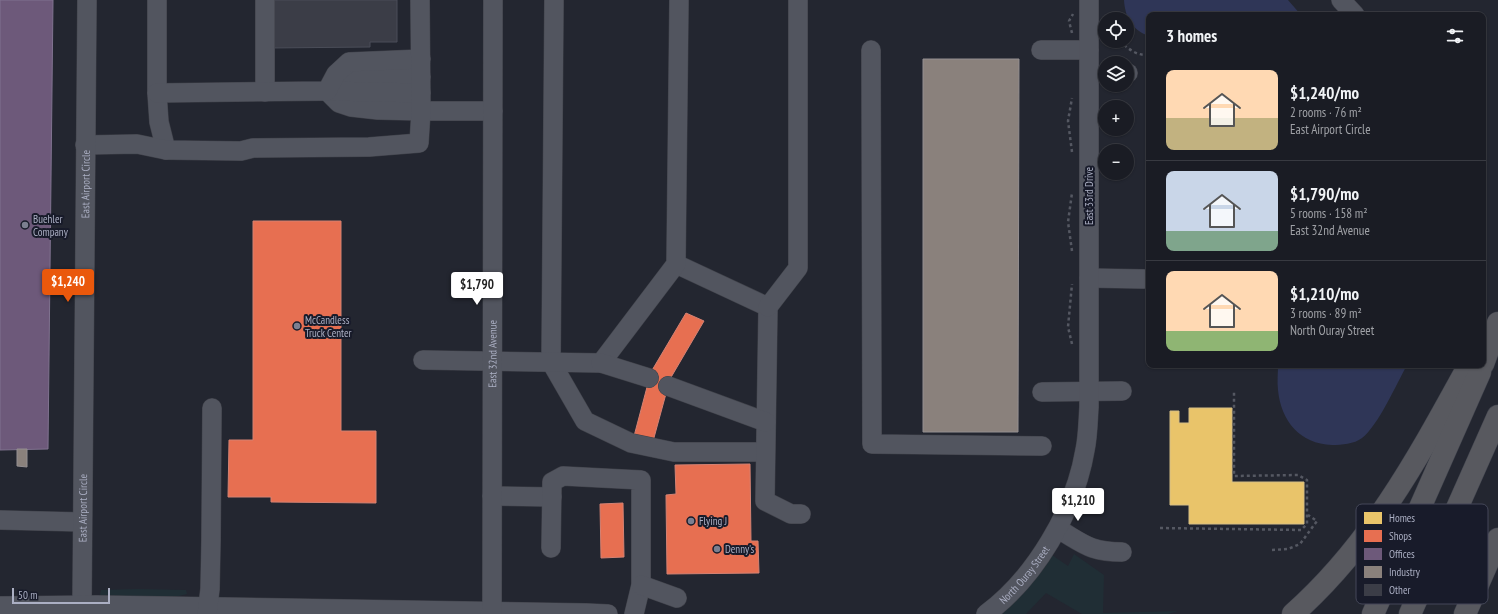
<!DOCTYPE html>
<html lang="en">
<head>
<meta charset="utf-8">
<style>
  :root { --surface:#1a1c24; --page:#23252c; --text:#f1f3f6; --muted:#9fa1a6; --line:#383a41; --accent:#ea580c }
  body { margin:0; font-family:"PT Sans Narrow",sans-serif; background:var(--page); color:var(--text); height:100vh; display:flex; flex-direction:column; font-size:15px; white-space:nowrap }
  * { box-sizing:border-box; margin:0 }
  p { font-size:13px; color:var(--muted) }
  .icon { flex:none; width:22px; height:22px; fill:none; stroke:currentColor; stroke-width:2; stroke-linecap:round; stroke-linejoin:round }
  .map { position:relative; flex:1; overflow:hidden }
  .details { position:absolute; left:1146px; top:12px; width:340px; height:356px; display:flex; flex-direction:column; background:var(--surface); border-radius:8px; box-shadow:0 1px 3px #0004,0 0 0 1px var(--line) }
  .details>* { flex:none }
  .tools { position:absolute; left:1098px; top:12px; display:grid; gap:8px }
  .tools a { display:grid; place-items:center; width:36px; height:36px; border-radius:50%; background:var(--surface); box-shadow:0 1px 3px #0004,0 0 0 1px var(--line); font-size:20px }
  .scale { position:absolute; left:12px; bottom:10px; width:98px; box-sizing:border-box; padding-left:4px; border:2px solid #abafc3; border-top:0; font-size:11px; line-height:14px; white-space:nowrap; color:#abafc3; -webkit-text-stroke:3px #181b2a; paint-order:stroke }
  .price { position:absolute; translate:-50% -34px; padding:0 9px; border-radius:4px; background:#fff; color:#222; font-size:13px; line-height:26px; filter:drop-shadow(0 1px 2px #0008) }
  .price::after { content:''; position:absolute; left:50%; top:24px; width:12px; height:9px; margin-left:-6px; background:inherit; clip-path:polygon(0 0,100% 0,50% 100%) }
  .price.active { background:var(--accent); color:#fff }
  ul { padding:0; list-style:none }
  li { display:flex; align-items:center; gap:12px; height:100px; padding:0 20px }
  li+li { border-top:1px solid var(--line) }
  li span { display:grid; place-items:center; flex:none; width:112px; height:80px; border-radius:8px; color:#555 }
  li>.icon { margin-inline-start:auto }
  span .icon { width:48px; height:48px; fill:#fffc; stroke-width:1 }
  li b { font-size:17px }
  h2 { display:flex; justify-content:space-between; align-items:center; height:48px; padding:0 20px; font-size:17px }
  .map>svg:first-child { display:block }
  .green { fill:#202e35 }
  .water { fill:#2f3657 }
  .homes { fill:#e9c46a; stroke:#d6be85 }
  .shops { fill:#e76f51; stroke:#d58273 }
  .offices { fill:#6d597a; stroke:#807390 }
  .industry { fill:#8a817c; stroke:#948f91 }
  .building { fill:#3b3d47; stroke:#4a4d58 }
  .lines { fill:none; stroke-linecap:round; stroke-linejoin:round }
  .minor-casing { stroke:#3f4149; stroke-width:20 }
  .highway-casing { stroke:#3f424c; stroke-width:23 }
  .path { stroke:#555862; stroke-width:2.5; stroke-dasharray:3 3; stroke-linecap:butt }
  .minor { stroke:#52555f; stroke-width:19 }
  .highway { stroke:#58595f; stroke-width:22 }
  .poi-dot { fill:#7b7f90; stroke:#181b2a; stroke-width:1.5 }
  .labels { text-anchor:middle; stroke-width:4; stroke-linejoin:round; paint-order:stroke }
  .street-label { font-size:11px; fill:#abafc3; stroke:#181b2a }
  .poi-label { font-size:11px; fill:#abafc3; stroke:#181b2a; text-anchor:start }
  .key { fill:#181b2a; stroke:#444758; stroke-width:1 }
  .key-label { font-size:11px; fill:#abafc3 }
</style>
</head>
<body>
<div class="map">
<svg width="1498" height="614" viewBox="0 0 1498 614">
  <rect width="100%" height="100%" fill="#232630"/>
  <g class="green">
    <path d="M1074,554L1104,575L1103,613L1178,611L1168,614H1082L1046,593L1026,614H1000L1009,608L1052,555L1068,566Z"/>
    <path d="M137,589L186,590L187,594L179,596H118L100,595L101,590Z"/>
  </g>
  <g class="water">
    <path d="M1124,0H1288L1301,15H1149V36C1132,30 1125,17 1124,0Z"/>
    <path d="M1278,365H1407C1397,383 1378,426 1362,438C1354,444 1342,445 1332,445C1300,444 1281,421 1278,390C1277,382 1278,373 1278,365Z"/>
  </g>
  <path class="homes" d="M1189,408H1232V482H1304V524H1189V505H1170V411H1179V423H1189Z"/>
  <g class="shops">
    <path d="M253,221H341V431H376V503L271,502V497H228L229,440H253Z"/>
    <path d="M686,313L704,321L670,379L652,445L633,440L651,372Z"/>
    <path d="M750,464L751,541H758L759,573L667,574L666,495L676,494L675,465Z"/>
    <path d="M623,503L624,557L601,558L600,504Z"/>
  </g>
  <path class="offices" d="M0,0H53L48,449L0,450Z"/>
  <g class="industry">
    <path d="M923,59H1019L1018,432H923Z"/>
    <path d="M17,449H27V467L17,466Z"/>
  </g>
  <path class="building" d="M269,0H397V42H370V47L269,48Z"/>
  <g class="lines">
    <g class="minor-casing">
      <g id="minor">
        <path d="M157,0V93L159,122L166,150"/>
        <path d="M265,0V92"/>
        <path d="M554,0L551,362L585,421L631,443L674,452H765"/>
        <path d="M1341,0L1355,15"/>
        <path d="M871,50L872,444L1042,446"/>
        <path d="M1041,50H1089"/>
        <path d="M1127,73H1128"/>
        <path d="M327,91L339,103L351,107L378,110L421,111H493"/>
        <path d="M327,91L347,80L359,78L421,77"/>
        <path d="M329,91L421,93"/>
        <path d="M157,93L327,91L336,74L349,62L421,59"/>
        <path d="M85,145L137,144L166,150L241,151L253,148L369,147L419,143L421,111L420,0"/>
        <path d="M676,264L768,307L765,501L791,514H801"/>
        <path d="M1089,278L1144,279"/>
        <path d="M768,307L798,268V0"/>
        <path d="M423,360L601,363L676,264L679,0"/>
        <path d="M601,363L649,378"/>
        <path d="M668,386L766,422"/>
        <path d="M1042,392L1122,391"/>
        <path d="M492,496L552,497"/>
        <path d="M0,520L82,522"/>
        <path d="M1058,529C1084,544 1090,552 1122,552"/>
        <path d="M551,548L552,482L563,476L641,480V585L634,614"/>
        <path d="M641,585L677,598"/>
        <path id="s1" d="M82,605L87,0"/>
        <path d="M0,606L97,605L586,613L608,614"/>
        <path d="M207,614L210,589L211,540L212,408"/>
        <path id="s2" d="M490,614L492,612L493,0"/>
        <path id="s3" d="M986,614C1035,578 1075,510 1085,450C1088,436 1088,421 1089,407V0"/>
      </g>
    </g>
    <g class="highway-casing">
      <g id="highway">
        <path d="M1483,364L1498,323"/>
        <path d="M1293,614C1372,544 1419,456 1469,365"/>
        <path d="M1373,614L1480,372"/>
        <path d="M1410,614L1498,416"/>
        <path d="M1465,614L1498,539"/>
      </g>
    </g>
    <g class="path">
      <path d="M1072,33L1069,21L1073,14"/>
      <path d="M1120,41C1128,49 1137,56 1149,55"/>
      <path d="M1072,152L1068,121L1072,98"/>
      <path d="M1072,251L1068,222L1072,193"/>
      <path d="M1072,344L1068,327L1072,284"/>
      <path d="M1160,528L1301,530L1307,524V480L1298,475L1234,476V391"/>
      <path d="M1272,550L1288,549L1300,544L1317,521L1308,515"/>
    </g>
    <use href="#minor" class="minor"/>
    <use href="#highway" class="highway"/>
  </g>
  <g class="poi-dot">
    <circle cx="25" cy="225" r="4"/>
    <circle cx="297" cy="326" r="4"/>
    <circle cx="691" cy="521" r="4"/>
    <circle cx="717" cy="549" r="4"/>
  </g>
  <g class="labels">
    <g class="street-label">
      <text dy="4" stroke="none"><textPath href="#s1" startOffset="421">East Airport Circle</textPath></text>
      <text transform="translate(1089 196) rotate(-90)" y="4">East 33rd Drive</text>
      <text dy="4" stroke="none"><textPath href="#s2" startOffset="261">East 32nd Avenue</textPath></text>
      <text dy="4" stroke="none"><textPath href="#s1" startOffset="97">East Airport Circle</textPath></text>
      <text dy="4" stroke="none"><textPath href="#s3" startOffset="55">North Ouray Street</textPath></text>
    </g>
    <g class="poi-label">
      <text x="33" y="223">Buehler<tspan x="33" dy="13">Company</tspan></text>
      <text x="305" y="324">McCandless<tspan x="305" dy="13">Truck Center</tspan></text>
      <text x="699" y="525">Flying J</text>
      <text x="725" y="553">Denny's</text>
    </g>
  </g>
  <rect x="1356" y="504" width="132" height="100" rx="6" class="key"/>
  <rect x="1364" y="512" width="18" height="12" fill="#e9c46a"/>
  <rect x="1364" y="530" width="18" height="12" fill="#e76f51"/>
  <rect x="1364" y="548" width="18" height="12" fill="#6d597a"/>
  <rect x="1364" y="566" width="18" height="12" fill="#8a817c"/>
  <rect x="1364" y="584" width="18" height="12" fill="#3b3d47"/>
  <g class="key-label">
    <text x="1389" y="522">Homes</text>
    <text x="1389" y="540">Shops</text>
    <text x="1389" y="558">Offices</text>
    <text x="1389" y="576">Industry</text>
    <text x="1389" y="594">Other</text>
  </g>
</svg>
<div class="tools">
<a><svg class="icon" aria-label="locate" viewBox="0 0 24 24"><circle cx="12" cy="12" r="6"/><path d="M12 2v4M12 18v4M2 12h4M18 12h4"/></svg></a>
<a><svg class="icon" aria-label="layers" viewBox="0 0 24 24"><path d="M12 4l9 5-9 5-9-5zM3 14l9 5 9-5"/></svg></a>
<a>+</a>
<a>−</a>
</div>
<div class="scale">50 m</div>
<b class="price active" style="left:68px;top:303px">$1,240</b>
<b class="price" style="left:477px;top:306px">$1,790</b>
<b class="price" style="left:1078px;top:522px">$1,210</b>
<section class="details">
<h2>3 homes<svg class="icon" aria-label="filters" viewBox="0 0 24 24"><path d="M4 7h16M4 17h16"/><circle cx="9" cy="7" r="2"/><circle cx="15" cy="17" r="2"/></svg></h2>
<ul>
<li><span style="background:linear-gradient(#ffd9b3 60%,#c2b280 0)"><svg class="icon" aria-label="home" viewBox="0 0 24 24"><path d="M3 11l9-7 9 7M6 9v11h12V9"/></svg></span><div><b>$1,240/mo</b><p>2 rooms · 76 m²</p><p>East Airport Circle</p></div></li>
<li><span style="background:linear-gradient(#c9d6e8 75%,#7fa58c 0)"><svg class="icon" aria-label="home" viewBox="0 0 24 24"><path d="M3 11l9-7 9 7M6 9v11h12V9"/></svg></span><div><b>$1,790/mo</b><p>5 rooms · 158 m²</p><p>East 32nd Avenue</p></div></li>
<li><span style="background:linear-gradient(#ffd9b3 75%,#8fb573 0)"><svg class="icon" aria-label="home" viewBox="0 0 24 24"><path d="M3 11l9-7 9 7M6 9v11h12V9"/></svg></span><div><b>$1,210/mo</b><p>3 rooms · 89 m²</p><p>North Ouray Street</p></div></li>
</ul>
</section>
</div>
</body>
</html>
